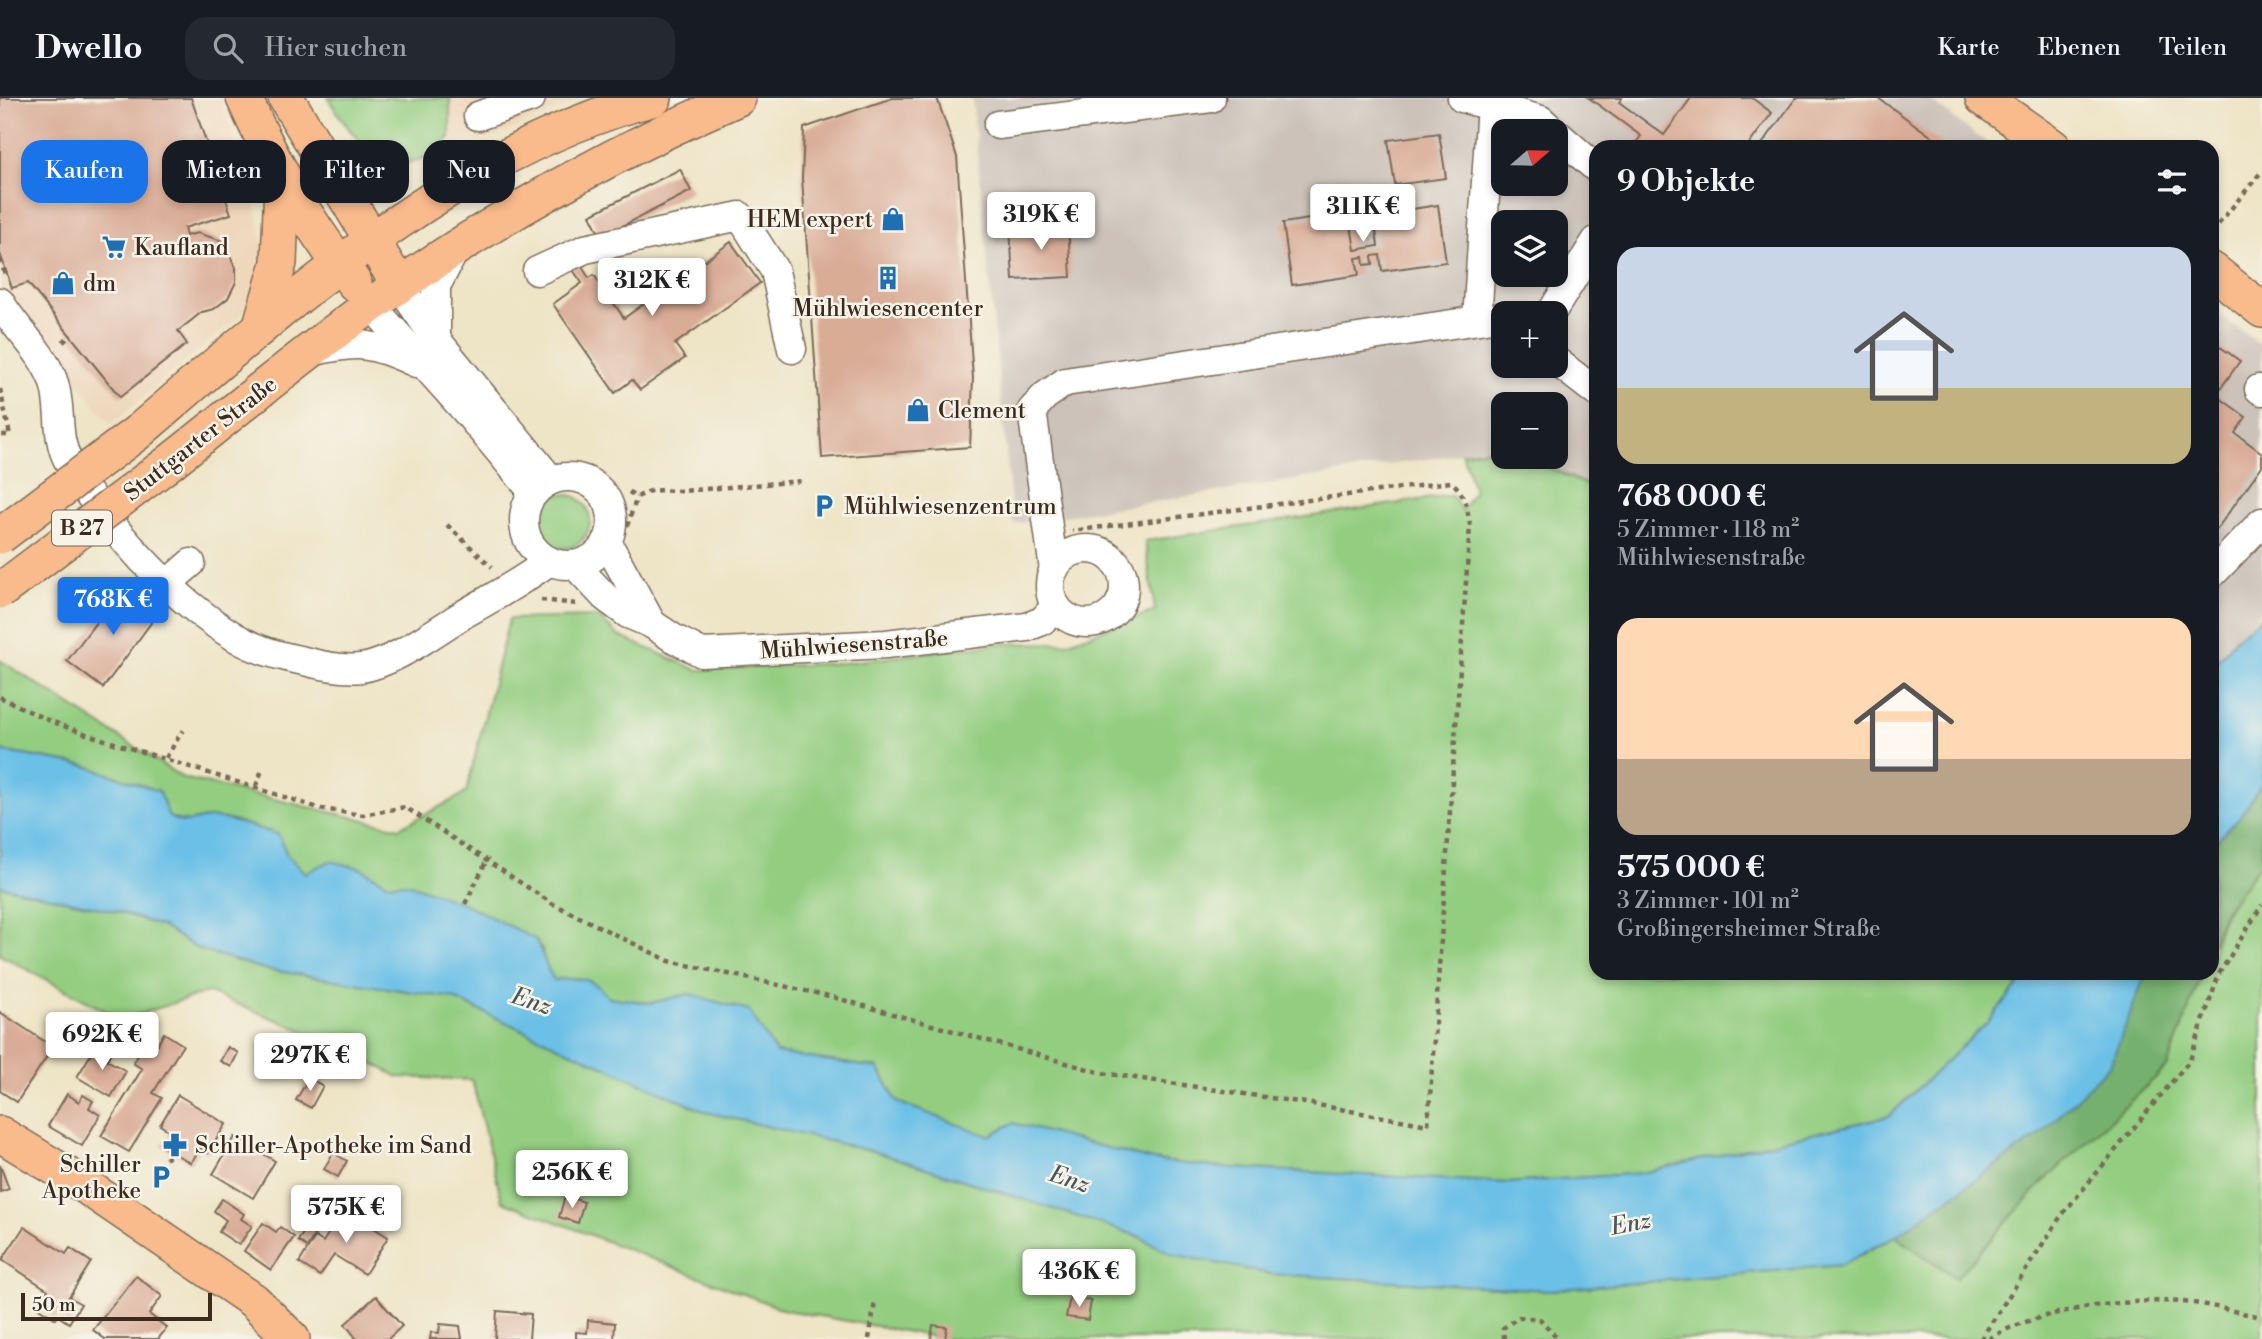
<!DOCTYPE html>
<html lang="de">
<head>
<meta charset="utf-8">
<style>
  :root { --surface:#171b24; --page:#242831; --text:#f1f3f6; --muted:#9ea1a6; --line:#363941; --accent:#1a73e8 }
  body { margin:0; font-family:"Libre Bodoni",serif; background:var(--page); color:var(--text); height:100vh; display:flex; flex-direction:column; font-size:26px; white-space:nowrap }
  * { box-sizing:border-box; margin:0 }
  p { font-size:23px; color:var(--muted) }
  .icon { flex:none; width:38px; height:38px; fill:none; stroke:currentColor; stroke-width:2; stroke-linecap:round; stroke-linejoin:round }
  .map { position:relative; flex:1; overflow:hidden }
  .side { position:absolute; left:1589px; top:42px; width:630px; height:840px; display:flex; flex-direction:column; background:var(--surface); border-radius:21px; box-shadow:0 4px 10px #0003 }
  .side>* { flex:none }
  .top-card { position:absolute; left:21px; top:42px; width:665px; height:63px; display:flex; gap:14px }
  .needle { width:46px; rotate:70deg }
  .fabs { position:absolute; left:1491px; top:21px; display:grid; gap:14px }
  .fabs a { display:grid; place-items:center; width:77px; height:77px; border-radius:14px; background:var(--surface); box-shadow:0 4px 10px #0003; font-size:35px }
  .scale { position:absolute; left:21px; bottom:18px; width:191px; box-sizing:border-box; padding-left:7px; border:4px solid #3b2a1e; border-top:0; font-size:19px; line-height:24px; white-space:nowrap; color:#3b2a1e; -webkit-text-stroke:5px #f7f3e8; paint-order:stroke }
  .price { position:absolute; translate:-50% -60px; padding:0 16px; border-radius:7px; background:#fff; color:#222; font-size:23px; line-height:46px; filter:drop-shadow(0 2px 4px #0008) }
  .price::after { content:''; position:absolute; left:50%; top:42px; width:21px; height:16px; margin-left:-10px; background:inherit; clip-path:polygon(0 0,100% 0,50% 100%) }
  .price.selected { background:var(--accent); color:#fff }
  ul { padding:0; list-style:none }
  li { display:grid; align-content:center; gap:14px; height:371px; padding:0 28px }
  li span { display:grid; place-items:center; height:217px; border-radius:21px; color:#555 }
  li>.icon { margin-inline-start:auto }
  span .icon { width:126px; height:126px; fill:#fffc; stroke-width:1 }
  li b { font-size:30px }
  h2 { display:flex; justify-content:space-between; align-items:center; height:84px; padding:0 28px; font-size:30px }
  .chip { padding:0 24px; border-radius:21px; background:var(--surface); box-shadow:0 4px 10px #0003; font-size:24px; line-height:63px }
  .chip.selected { background:var(--accent); color:#fff }
  header { display:flex; align-items:center; gap:42px; box-sizing:border-box; height:98px; padding:0 35px; background:var(--surface); border-bottom:2px solid var(--line) }
  header strong { font-size:33px }
  nav { display:flex; gap:38px; margin-inline-start:auto; font-size:24px }
  .search { width:490px; height:63px; background:var(--page); display:flex; align-items:center; gap:18px; box-sizing:border-box; padding:0 24px; border-radius:21px; color:var(--muted); font-size:26px }
  .map>svg:first-child { display:block }
  .built { fill:#eed7bb }
  .industrial { fill:#ccc2b9; fill-rule:evenodd }
  .green { fill:#93cd80; stroke:#677c4f; stroke-width:2 }
  .forest { fill:#76b06e; stroke:#586d46; stroke-width:2 }
  .water { fill:#6ac0e7; stroke:#527582; stroke-width:2 }
  .building { fill:#d9ac96 }
  .lines { fill:none; stroke-linecap:round; stroke-linejoin:round }
  .minor-casing { stroke:#7a6b59; stroke-width:31 }
  .major-casing { stroke:#7a6b59; stroke-width:38 }
  .path { stroke:#7a6b59; stroke-width:4.5; stroke-dasharray:5 5; stroke-linecap:butt }
  .minor { stroke:#fff; stroke-width:28 }
  .major { stroke:#fabb8c; stroke-width:35 }
  .major-bridge-casing { stroke:#7a6b59; stroke-width:38; stroke-linecap:butt }
  .major-bridge { stroke:#fabb8c; stroke-width:35 }
  .labels { text-anchor:middle; stroke-width:5; stroke-linejoin:round; paint-order:stroke }
  .shield { fill:#f7f3e8; stroke:#73665b; stroke-width:2 }
  .shield-label { font-size:21px; font-weight:bold; fill:#3b2a1e }
  .poi-label { font-size:23px; fill:#3b2a1e; stroke:#f7f3e8; text-anchor:start }
  .street-label { font-size:23px; fill:#3b2a1e; stroke:#f7f3e8 }
  .water-label { font-size:24px; font-style:italic; fill:#49575a; stroke:#f7f3e8 }
</style>
</head>
<body>
<header>
<strong>Dwello</strong>
<div class="search"><svg class="icon" aria-label="search" viewBox="0 0 24 24"><circle cx="10" cy="10" r="6"/><path d="M15 15l6 6"/></svg>Hier suchen</div>
<nav><a>Karte</a><a>Ebenen</a><a>Teilen</a></nav>
</header>
<div class="map">
<svg width="2262" height="1241" viewBox="0 0 2262 1241">
  <rect width="100%" height="100%" fill="#f7f3e8"/>
  <filter id="ink" filterUnits="userSpaceOnUse"><feTurbulence type="fractalNoise" baseFrequency=".0143" numOctaves="2"/><feDisplacementMap in="SourceGraphic" scale="14" xChannelSelector="R" yChannelSelector="G"/><feConvolveMatrix kernelMatrix="1 2 1 2 8 2 1 2 1" color-interpolation-filters="sRGB"/></filter>
  <filter id="wash" filterUnits="userSpaceOnUse"><feTurbulence type="fractalNoise" baseFrequency=".00686" numOctaves="4" result="noise"/><feDisplacementMap in="SourceGraphic" scale="28" xChannelSelector="R" yChannelSelector="G"/><feGaussianBlur stdDeviation="1.57" result="paint"/><feColorMatrix in="noise" values="0 0 0 0 0 0 0 0 0 0 0 0 0 0 0 0 0 1.4 0 .05"/><feComposite in="paint" operator="in"/></filter>
  <g filter="url(#wash)">
    <rect width="100%" height="100%" fill="#eee4c6"/>
    <g class="built">
      <path d="M0,0H220L256,111L266,165L254,205L111,326L10,201L0,205Z"/>
      <path d="M436,0H583L488,42L435,43Z"/>
    </g>
    <g class="industrial">
      <path d="M972,0H1927L1992,49H1596V391L1525,359H1556V306H1503V349L1013,426ZM1503,33H1556V86H1503ZM1503,124H1556V177H1503ZM1503,215H1556V268H1503Z"/>
      <path d="M2212,212L2262,248V512L2212,569Z"/>
    </g>
    <g class="green">
      <path d="M328,0H450V39C442,46 434,55 424,60C380,80 348,33 328,0Z"/>
      <path d="M1503,349V359H1525L1596,391V875H2028L1987,925L1889,1018L1642,1075L1509,1085L1213,1069L1152,1062L1013,1025L990,1039L897,1004L878,970L776,955L749,913L689,896L651,905L607,899L579,880L554,882L544,866L542,851L407,785L389,786L360,770L305,775L287,757L277,736C258,730 238,723 217,720C197,717 192,730 169,719L159,693L83,667L0,653V562L183,680L399,730L466,695L509,521L598,519L619,538L697,572L844,565L996,546L1066,545L1155,513L1145,443L1446,398H1452L1462,413L1474,392L1462,355Z"/>
      <circle cx="563" cy="423" r="27"/>
      <path d="M2262,764V1241H1503L1467,1237L1465,1241H948L785,1212L502,1103L472,982L398,979L342,948L207,894L122,922L0,857V788L119,814L163,829L198,851L264,871L452,900L706,1014L876,1054L1138,1138L1172,1156L1270,1176L1550,1192L1842,1167L1895,1138L1956,1180L2040,1087L2167,969L2202,875H2212C2212,823 2233,803 2262,764Z"/>
    </g>
    <g class="forest">
      <path d="M2262,685V764L2223,816L2212,847V747L2240,718Z"/>
      <path d="M2146,875H2202L2167,969L2040,1087L1956,1180L1895,1138L2041,1036L2109,967Z"/>
    </g>
    <g class="water">
      <path d="M2262,518V685L2240,718L2212,747V569L2235,541Z"/>
      <path d="M0,653L83,667L159,693L169,719C192,731 197,717 217,720C238,723 258,731 278,736L287,757L305,775L330,763L360,770L389,786L407,785L465,806L535,841C543,854 545,868 554,882C580,880 591,877 608,899L651,905L689,896L749,913L776,955L878,970L897,1004L989,1038L1013,1025L1152,1062L1213,1069L1509,1085L1642,1075L1889,1018L1987,925L2028,875H2146L2110,967L2041,1036L1895,1138L1842,1167L1550,1192L1270,1176L1172,1156L1138,1138L876,1054L706,1014L452,900L264,871L198,851L163,829L119,814L0,788Z"/>
    </g>
    <g id="blocks">
      <g class="building">
        <path d="M0,0H191L231,116L184,130L186,138L197,135L223,143L236,170V184L228,200L214,211L202,214L178,233L187,246L120,299L28,185L12,190L0,155Z"/>
        <path d="M892,0H937L957,59L973,280L970,349L822,360L802,80L804,30Z"/>
        <path d="M1589,0H1622L1619,4L1664,37L1691,0H1752L1772,15L1747,49H1633L1641,38Z"/>
        <path d="M1796,0H1878L1946,49H1760Z"/>
        <path d="M1439,35L1446,80L1395,87L1388,42Z"/>
        <path d="M680,71L691,93L601,139L590,117Z"/>
        <path d="M1438,107L1446,164L1382,173L1380,157L1372,158L1373,166L1364,167L1363,159L1356,160L1359,177L1292,187L1283,125L1349,115L1355,152L1378,148L1374,117Z"/>
        <path d="M1068,125L1071,179L1013,182L1010,129Z"/>
        <path d="M731,144L760,185L675,246L685,260L640,292L632,282L615,295L553,206L582,185L569,166L580,158L586,166L582,169L589,180L594,177L624,220Z"/>
        <path d="M2212,243L2240,263L2216,297L2246,319L2235,335L2262,355V368L2212,438Z"/>
        <path d="M124,487L159,514L103,590L67,563Z"/>
        <path d="M0,914L53,949L17,1004L0,993Z"/>
        <path d="M164,935L183,947L153,995L162,1000L129,1054L101,1038L142,971L133,965L145,947L154,953Z"/>
        <path d="M96,948L110,956L107,962L126,973L111,999L77,979Z"/>
        <path d="M228,949L238,955L231,969L220,963Z"/>
        <path d="M309,980L323,988L311,1010L296,1002Z"/>
        <path d="M67,996L79,1004L83,997L93,1003L89,1010L100,1017L82,1048L48,1028Z"/>
        <path d="M178,997L226,1026L208,1055L200,1050L191,1065L161,1048L171,1034L160,1027Z"/>
        <path d="M235,1039L275,1063L253,1100L213,1076Z"/>
        <path d="M333,1055L347,1063L338,1079L324,1071Z"/>
        <path d="M0,1067L9,1091L0,1094Z"/>
        <path d="M565,1098L584,1104L578,1125L559,1119Z"/>
        <path d="M222,1101L244,1116L241,1121L252,1128L239,1147L219,1134L226,1122L214,1113Z"/>
        <path d="M344,1111L388,1139L365,1176L334,1157L320,1178L299,1165L315,1139L323,1144Z"/>
        <path d="M263,1125L276,1134L280,1129L294,1139L271,1172L244,1153Z"/>
        <path d="M309,1126L318,1131L307,1149L298,1143Z"/>
        <path d="M24,1129L66,1156L70,1150L91,1164L69,1199L81,1206L69,1225L58,1218L56,1221L37,1209L48,1192L2,1162Z"/>
        <path d="M136,1178L162,1198L149,1216L167,1230L158,1241H105L93,1232Z"/>
        <path d="M376,1198L402,1228L388,1241H357L345,1226Z"/>
        <path d="M1070,1199L1091,1203L1088,1222L1066,1219Z"/>
        <path d="M497,1213L531,1216L529,1241H495Z"/>
        <path d="M588,1222L615,1225L614,1241H576V1234L587,1235Z"/>
        <path d="M440,1226L460,1228L462,1241H430L431,1234L439,1235Z"/>
        <path d="M933,1227L947,1229L945,1241H931Z"/>
      </g>
    </g>
  </g>
  <g filter="url(#ink)">
    <use href="#blocks" fill-opacity="0" stroke="#7a6b59" stroke-width="2"/>
    <g class="lines">
      <g class="minor-casing">
        <g id="minor">
          <path d="M1462,0L1541,22L1553,33"/>
          <path d="M478,18L531,0"/>
          <path d="M998,27L1211,0"/>
          <path d="M1556,35L1596,70"/>
          <path d="M537,173L585,151L740,118L775,173L792,251"/>
          <path d="M399,187L436,241L551,382"/>
          <path d="M0,204C16,232 41,251 53,282C63,309 54,338 69,364C105,428 171,500 235,539C256,552 280,558 304,563C323,568 342,572 361,570C393,566 437,532 464,516C493,499 522,484 549,463"/>
          <path d="M371,207L470,318L534,395"/>
          <path d="M1551,215L1596,143"/>
          <path d="M1477,222L1491,7"/>
          <path d="M436,241V188L456,150"/>
          <path d="M311,254C360,242 371,245 416,265"/>
          <path d="M1556,263L1596,294"/>
          <path d="M2259,291L2262,293"/>
          <circle cx="568" cy="423" r="44"/>
          <path d="M607,444L652,526"/>
          <circle cx="1087" cy="488" r="37"/>
          <path d="M575,467L605,499L628,516L652,526L673,540L702,555L886,546L1027,529L1042,523L1056,508"/>
          <path d="M1054,472L1032,312L1045,298L1065,284L1499,219L1503,221"/>
          <path d="M2212,476L2262,424"/>
          <path d="M168,485L191,465"/>
        </g>
      </g>
      <g class="major-casing">
        <g id="major">
          <path d="M244,0C276,72 306,122 354,185"/>
          <path d="M286,0L399,187"/>
          <path d="M1983,0L2053,49"/>
          <path d="M2212,172L2262,212"/>
          <path d="M260,230L279,165L282,83"/>
          <path d="M138,334C292,202 453,54 654,0"/>
          <path d="M165,368C234,314 302,256 374,205C488,124 609,56 738,0"/>
          <path d="M0,1036L87,1089L254,1203L292,1241"/>
        </g>
      </g>
      <g class="path">
        <path d="M2212,134L2262,73"/>
        <path d="M0,161L6,180"/>
        <path d="M63,244L71,237"/>
        <path d="M0,291L10,337H0"/>
        <path d="M629,394L637,399L652,392L682,393L802,383"/>
        <path d="M447,427L492,469"/>
        <path d="M627,428L637,399"/>
        <path d="M541,502L577,506"/>
        <path d="M0,599L45,621L89,637L322,711L363,717L405,709L553,806L669,863L829,898L1102,975L1312,1006L1428,1027L1470,427C1467,410 1465,394 1451,384L1401,390L1072,433"/>
        <path d="M166,660L183,632"/>
        <path d="M256,688L262,672"/>
        <path d="M465,806L488,760"/>
        <path d="M165,1061L174,1055"/>
        <path d="M869,1241L875,1204"/>
        <path d="M1504,1241L1503,1230L1519,1219L1540,1221L1558,1241"/>
        <path d="M1981,1241L2061,1118L2190,962L2219,876L2262,807"/>
        <path d="M1989,1241C2035,1211 2139,1198 2193,1205C2216,1208 2239,1215 2262,1219"/>
      </g>
      <use href="#minor" class="minor"/>
      <use href="#major" class="major"/>
      <g class="major-bridge-casing">
        <g id="major-bridge">
          <path d="M0,438L138,334"/>
          <path d="M0,493L165,368"/>
        </g>
      </g>
      <use href="#major-bridge" class="major-bridge"/>
    </g>
  </g>
  <defs>
    <g id="shop-bare" transform="scale(1.89)"><path d="M-5-2.5h2.3a2.7 3.5 0 0 1 5.4 0H5L5.5 6h-11ZM-1.5-2.5h3a1.5 2.3 0 0 0-3 0Z" fill="#1f6fb2" stroke="#f7f3e8" stroke-width="2.5" paint-order="stroke"/></g>
    <g id="supermarket-bare" transform="scale(1.89)"><path d="M-6-5.5h2.5l.6 2H6L4.5 2H-2.5L-4.4-4H-6ZM-1.5 3.2a1.3 1.3 0 1 0 .1 0ZM3 3.2a1.3 1.3 0 1 0 .1 0Z" fill="#1f6fb2" stroke="#f7f3e8" stroke-width="2.5" paint-order="stroke"/></g>
    <g id="building-bare" transform="scale(1.89)"><path d="M-4-6H4V6H1V3H-1V6H-4ZM-2.5-4.3h1.7v1.8h-1.7ZM.8-4.3h1.7v1.8H.8ZM-2.5-1h1.7V.8h-1.7ZM.8-1h1.7V.8H.8Z" fill="#1f6fb2" stroke="#f7f3e8" stroke-width="2.5" paint-order="stroke"/></g>
    <g id="parking-bare" transform="scale(1.89)"><path d="M-3.5-5.5H1a3.5 3.5 0 0 1 0 7H-1V5.5H-3.5ZM-1-3.4V-.6H.8a1.4 1.4 0 0 0 0-2.8Z" fill="#1f6fb2" stroke="#f7f3e8" stroke-width="2.5" paint-order="stroke"/></g>
    <g id="pharmacy-bare" transform="scale(1.89)"><path d="M-2-6h4v4h4v4h-4v4h-4v-4h-4v-4h4Z" fill="#1f6fb2" stroke="#f7f3e8" stroke-width="2.5" paint-order="stroke"/></g>
  </defs>
  <g fill-rule="evenodd">
    <use href="#shop-bare" x="893" y="121"/>
    <use href="#supermarket-bare" x="114" y="149"/>
    <use href="#building-bare" x="888" y="180"/>
    <use href="#shop-bare" x="63" y="185"/>
    <use href="#shop-bare" x="918" y="312"/>
    <use href="#parking-bare" x="824" y="408"/>
    <use href="#pharmacy-bare" x="175" y="1047"/>
    <use href="#parking-bare" x="161" y="1079"/>
  </g>
  <g class="labels">
    <rect class="shield" x="52" y="412.5" width="60" height="35" rx="5"/>
    <g class="shield-label">
      <text x="82" y="437">B 27</text>
    </g>
    <g class="poi-label">
      <text x="873" y="129" text-anchor="end">HEM expert</text>
      <text x="134" y="157">Kaufland</text>
      <text x="83" y="193">dm</text>
      <text x="888" y="218" text-anchor="middle">Mühlwiesencenter</text>
      <text x="938" y="320">Clement</text>
      <text x="844" y="416">Mühlwiesenzentrum</text>
      <text x="195" y="1055">Schiller-Apotheke im Sand</text>
      <text x="141" y="1074" text-anchor="end">Schiller<tspan x="141" dy="26">Apotheke</tspan></text>
    </g>
    <g class="street-label">
      <text transform="translate(200 340) rotate(-38)" y="8">Stuttgarter Straße</text>
      <text transform="translate(854 546) rotate(-4)" y="8">Mühlwiesenstraße</text>
    </g>
    <g class="water-label">
      <text transform="translate(532 903) rotate(18)" y="8">Enz</text>
      <text transform="translate(1070 1081) rotate(18)" y="8">Enz</text>
      <text transform="translate(1631 1125) rotate(-11)" y="8">Enz</text>
    </g>
  </g>
</svg>
<div class="fabs">
<a><svg class="needle" viewBox="-14 -14 28 28"><path d="M0-13l5 13h-10z" fill="#e53935"/><path d="M0 13l5-13h-10z" fill="#9ea1a6"/></svg></a>
<a><svg class="icon" aria-label="layers" viewBox="0 0 24 24"><path d="M12 4l9 5-9 5-9-5zM3 14l9 5 9-5"/></svg></a>
<a>+</a>
<a>−</a>
</div>
<div class="scale">50 m</div>
<b class="price" style="left:1363px;top:146px">311K €</b>
<b class="price" style="left:1041px;top:154px">319K €</b>
<b class="price" style="left:652px;top:220px">312K €</b>
<b class="price selected" style="left:113px;top:539px">768K €</b>
<b class="price" style="left:102px;top:974px">692K €</b>
<b class="price" style="left:310px;top:995px">297K €</b>
<b class="price" style="left:572px;top:1112px">256K €</b>
<b class="price" style="left:346px;top:1147px">575K €</b>
<b class="price" style="left:1079px;top:1211px">436K €</b>
<div class="top-card">
<a class="chip selected">Kaufen</a>
<a class="chip">Mieten</a>
<a class="chip">Filter</a>
<a class="chip">Neu</a>
</div>
<section class="side">
<h2>9 Objekte<svg class="icon" aria-label="filters" viewBox="0 0 24 24"><path d="M4 7h16M4 17h16"/><circle cx="9" cy="7" r="2"/><circle cx="15" cy="17" r="2"/></svg></h2>
<ul>
<li><span style="background:linear-gradient(#c9d6e8 65%,#c2b280 0)"><svg class="icon" aria-label="home" viewBox="0 0 24 24"><path d="M3 11l9-7 9 7M6 9v11h12V9"/></svg></span><div><b>768 000 €</b><p>5 Zimmer · 118 m²</p><p>Mühlwiesenstraße</p></div></li>
<li><span style="background:linear-gradient(#ffd9b3 65%,#b9a48a 0)"><svg class="icon" aria-label="home" viewBox="0 0 24 24"><path d="M3 11l9-7 9 7M6 9v11h12V9"/></svg></span><div><b>575 000 €</b><p>3 Zimmer · 101 m²</p><p>Großingersheimer Straße</p></div></li>
</ul>
</section>
</div>
</body>
</html>
